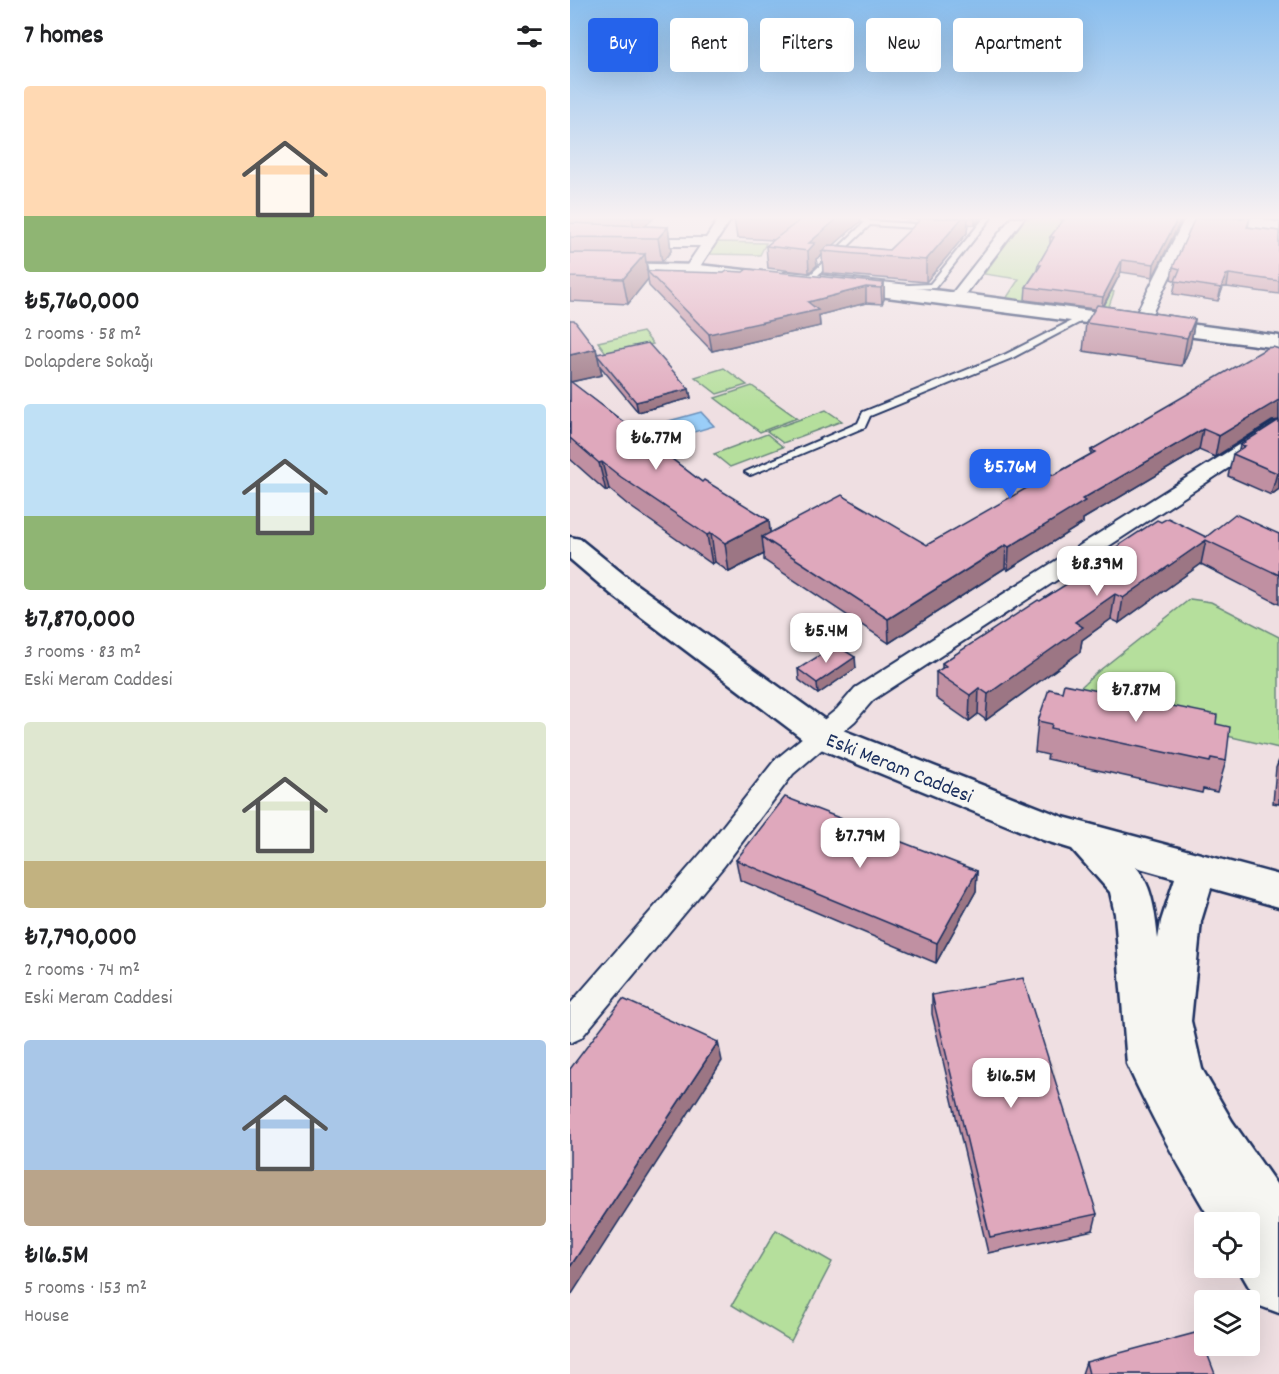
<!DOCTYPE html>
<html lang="en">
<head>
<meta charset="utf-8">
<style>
  :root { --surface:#fff; --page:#f6f6f6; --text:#202124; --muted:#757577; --accent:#2563eb }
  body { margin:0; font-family:Dekko,sans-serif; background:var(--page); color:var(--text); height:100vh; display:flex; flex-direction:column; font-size:22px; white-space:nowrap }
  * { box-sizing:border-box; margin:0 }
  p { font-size:20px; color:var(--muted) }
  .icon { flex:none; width:33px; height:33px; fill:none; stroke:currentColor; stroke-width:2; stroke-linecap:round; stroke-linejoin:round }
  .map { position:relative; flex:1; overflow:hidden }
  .sheet { display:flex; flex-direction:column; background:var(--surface); width:570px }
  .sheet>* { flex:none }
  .top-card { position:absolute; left:18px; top:18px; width:570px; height:54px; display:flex; gap:12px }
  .tools { position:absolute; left:624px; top:1212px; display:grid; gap:12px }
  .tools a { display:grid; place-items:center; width:66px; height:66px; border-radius:6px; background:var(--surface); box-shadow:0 6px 24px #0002; font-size:30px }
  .price { position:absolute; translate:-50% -51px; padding:0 14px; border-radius:12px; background:#fff; color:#222; font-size:20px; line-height:39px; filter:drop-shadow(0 2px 3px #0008) }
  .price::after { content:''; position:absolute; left:50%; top:36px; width:18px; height:14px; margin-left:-9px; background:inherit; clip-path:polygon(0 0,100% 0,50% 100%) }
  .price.current { background:var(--accent); color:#fff }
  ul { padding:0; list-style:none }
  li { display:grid; align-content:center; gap:12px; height:318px; padding:0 24px }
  li span { display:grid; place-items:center; height:186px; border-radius:6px; color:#555 }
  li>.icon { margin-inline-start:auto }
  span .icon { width:108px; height:108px; fill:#fffc; stroke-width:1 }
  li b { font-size:26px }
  h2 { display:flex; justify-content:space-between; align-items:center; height:72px; padding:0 24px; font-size:26px }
  .pill { padding:0 21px; border-radius:6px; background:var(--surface); box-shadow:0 6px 24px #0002; font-size:21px; line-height:54px }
  .pill.current { background:var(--accent); color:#fff }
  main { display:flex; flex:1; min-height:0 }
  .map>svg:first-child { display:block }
  .green { fill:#b5df9c; stroke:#68877d; stroke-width:1.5 }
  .water { fill:#9acef8; stroke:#678eba; stroke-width:1.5 }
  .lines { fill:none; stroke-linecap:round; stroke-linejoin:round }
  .lane-casing { stroke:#1b2f5e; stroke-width:4 }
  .street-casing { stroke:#1b2f5e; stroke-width:4 }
  .secondary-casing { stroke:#1b2f5e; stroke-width:5 }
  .lane { fill:#f6f6f2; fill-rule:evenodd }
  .street { fill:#f6f6f2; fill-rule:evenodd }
  .secondary { fill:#f6f6f2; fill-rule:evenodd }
  .wall { fill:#c090a2; stroke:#1b2f5e; stroke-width:1.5 }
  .shaded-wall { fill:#9c7684; stroke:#1b2f5e; stroke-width:1.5 }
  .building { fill:#dfa8bc; stroke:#1b2f5e; stroke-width:1.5 }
  .labels { text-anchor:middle; stroke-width:6; stroke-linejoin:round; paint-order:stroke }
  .street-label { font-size:21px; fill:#1b2f5e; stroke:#f6f6f2 }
</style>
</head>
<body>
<main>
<section class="sheet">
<h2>7 homes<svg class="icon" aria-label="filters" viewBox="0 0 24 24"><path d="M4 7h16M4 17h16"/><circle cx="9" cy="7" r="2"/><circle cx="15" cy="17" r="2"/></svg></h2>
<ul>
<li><span style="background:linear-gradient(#ffd9b3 70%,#8fb573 0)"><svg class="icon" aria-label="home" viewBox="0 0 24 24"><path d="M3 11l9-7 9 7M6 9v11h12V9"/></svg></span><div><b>₺5,760,000</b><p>2 rooms · 58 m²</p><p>Dolapdere Sokağı</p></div></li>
<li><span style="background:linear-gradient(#bfe0f5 60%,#8fb573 0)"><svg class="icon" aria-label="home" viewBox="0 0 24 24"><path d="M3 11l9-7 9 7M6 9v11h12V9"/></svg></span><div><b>₺7,870,000</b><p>3 rooms · 83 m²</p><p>Eski Meram Caddesi</p></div></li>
<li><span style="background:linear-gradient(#dfe7d0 75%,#c2b280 0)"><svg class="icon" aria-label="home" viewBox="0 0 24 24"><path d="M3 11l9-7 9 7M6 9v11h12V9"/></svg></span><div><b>₺7,790,000</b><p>2 rooms · 74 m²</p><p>Eski Meram Caddesi</p></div></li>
<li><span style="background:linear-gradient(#a9c7e8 70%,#b9a48a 0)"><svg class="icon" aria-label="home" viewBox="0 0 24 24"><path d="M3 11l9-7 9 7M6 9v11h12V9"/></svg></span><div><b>₺16.5M</b><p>5 rooms · 153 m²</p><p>House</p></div></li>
</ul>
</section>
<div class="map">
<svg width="709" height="1374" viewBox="0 0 709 1374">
  <rect width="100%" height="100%" fill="#efdfe2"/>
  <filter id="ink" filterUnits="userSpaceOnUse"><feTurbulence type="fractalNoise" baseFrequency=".0167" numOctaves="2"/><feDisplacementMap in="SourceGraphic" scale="12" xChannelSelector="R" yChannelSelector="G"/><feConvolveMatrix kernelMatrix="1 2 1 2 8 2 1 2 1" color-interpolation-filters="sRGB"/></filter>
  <g filter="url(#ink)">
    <g class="green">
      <path d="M455,218H561L524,284L544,292L536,314L434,302L449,279L414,274Z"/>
      <path d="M147,242L196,243L190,255L140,254Z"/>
      <path d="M73,332L83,344L37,354L28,342Z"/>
      <path d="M154,368L177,385L147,394L125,377Z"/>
      <path d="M182,386L227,418L190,432L145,398Z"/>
      <path d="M256,410L272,421L213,443L197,431Z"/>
      <path d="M197,434L213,447L160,467L144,454Z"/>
      <path d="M620,599L641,602L709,637V748L498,699L525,674Z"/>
      <path d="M206,1230L262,1262L221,1341L162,1305Z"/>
    </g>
    <path class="water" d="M131,412L144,426L94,441L81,426Z"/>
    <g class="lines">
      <g class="lane-casing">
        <g id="lane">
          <path d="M290,218H296L300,221L360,225L363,227L360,229L300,225L248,275L339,285L360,284L414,218H421L365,288L339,289L214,275V273L216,272L241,274L294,223Z"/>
          <path d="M513,315L520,317L442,358L300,416L295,427L183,474L180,475L175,472L288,423L293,412L436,354Z"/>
        </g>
      </g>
      <g class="street-casing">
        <g id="street">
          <path d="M149,218H162L125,274H115L113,271L130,246H68L61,242L68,238H136Z"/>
          <path d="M441,218H454L390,302H380L378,299L380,296Z"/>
          <path d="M615,218H628L577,324L569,329L564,327L561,324Z"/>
          <path d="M709,422V435L303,700L285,721L223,774L154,866L11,1038L0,1043V1004L134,850L205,760L267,709L285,688L703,423Z"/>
        </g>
      </g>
      <g class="secondary-casing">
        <g id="secondary">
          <path d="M653,218H689L709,223V233L655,222Z"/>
          <path d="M0,262L129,265L192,272L199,274L202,278L199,282L192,284L129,277L0,274Z"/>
          <path d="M270,280L372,291L709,336V348L263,290L260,286L263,282Z"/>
          <path d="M0,537L10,539L63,582L265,727L493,817L709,875V907L641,888L631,921L621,1021L632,1069L662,1121L709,1188V1313L690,1306L668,1268H680V1222H642C611,1170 582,1119 557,1064L545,914L540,892L502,849L473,840L241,745L41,594L0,559ZM566,867L605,878L591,921L588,939C585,915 583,886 566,867Z"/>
        </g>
      </g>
      <use href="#lane" class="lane"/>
      <use href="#street" class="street"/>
      <use href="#secondary" class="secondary"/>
    </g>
    <g class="wall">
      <path d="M0,218H83L75,226L98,227L101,251L92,262H76L78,271L314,283V299L312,304L296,303L249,315L250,326L142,351L79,286L78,279L58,304L0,301Z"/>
      <path d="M164,218H290V222L263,245L319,250L350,220L330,218H410L405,225L398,224L397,233L356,282L253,273L252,255L246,259L247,265L239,273L198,268L196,246L204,240L167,238Z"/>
      <path d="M491,218H612L583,277L551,272L534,306L625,319L620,347L612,366L513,351L516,323L525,309L455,300L456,287L467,270L468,265L480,244V237L494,220H491Z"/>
      <path d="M680,218L678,227L709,231V294L657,287H653L648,301L603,294L606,281L601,279L603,267Z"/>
      <path d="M0,320L26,349L27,354L119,389L121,398L68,412L30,366L32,375L1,382L132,482L199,520L200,533L357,545L521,454V450L709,349V489L701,495L658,476L663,454L669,450L670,445L709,420L702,421L645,457L629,450L513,519V523L438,570L435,568L319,643L194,560V554L159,572L145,562L142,564L58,505L39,489L36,491L0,459Z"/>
      <path d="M591,522L636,537L709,534V604L631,564L549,623L541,619L512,640L510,652L416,720L408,714L399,721L366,698V672L372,669V663L507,578V573Z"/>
      <path d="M286,668L248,694L229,680L228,669Z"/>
      <path d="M468,721L646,724L656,761L647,792L633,789L632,793L477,759L478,755L465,752Z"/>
      <path d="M709,760V804L703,803L706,768Z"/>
      <path d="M166,860L407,871L406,891L366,963L170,880Z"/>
      <path d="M362,995L527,1214L523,1230L418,1253L362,1014Z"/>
      <path d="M516,1362L645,1374H512Z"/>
    </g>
    <g class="shaded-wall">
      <path d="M62,218H83V219L65,235Z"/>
      <path d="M268,218H290V222L256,252L252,251V255L246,259L247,265L239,273L238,251L239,243Z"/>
      <path d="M392,218H398L397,233L356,282V260Z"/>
      <path d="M405,218H410L405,225Z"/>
      <path d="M608,218H612L583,277L584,264Z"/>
      <path d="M98,227L101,251L92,262L88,238Z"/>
      <path d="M75,254L78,279L58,304L53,279Z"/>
      <path d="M552,260L551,272L531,310L533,297Z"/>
      <path d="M659,274L657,287H653L648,301L651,288L656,275Z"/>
      <path d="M314,283V299L312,304L311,288Z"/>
      <path d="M296,287V303L249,315L250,326L142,351L139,334L238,302Z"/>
      <path d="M625,319L620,347L612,366L617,338Z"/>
      <path d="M26,349L32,375L0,382V355Z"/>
      <path d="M119,389L121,398L68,412L66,402Z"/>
      <path d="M707,400H709V420L702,421L645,457L649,436Z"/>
      <path d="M633,429L629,450L513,519V523L438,570L439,547L512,499Z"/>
      <path d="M32,462L39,489L36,491L29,463Z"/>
      <path d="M709,471V489L701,495L707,473Z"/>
      <path d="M199,520L201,544L192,537L194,554L159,572L155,543Z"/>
      <path d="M141,533L145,562L142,564L137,535Z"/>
      <path d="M636,540L631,564L549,623L553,598Z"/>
      <path d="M436,545L435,568L319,643L318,619Z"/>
      <path d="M545,594L541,619L512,640L510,652L416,720L418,694L505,622Z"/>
      <path d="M285,657L286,668L248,694L247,683Z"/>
      <path d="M409,688L408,714L399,721L400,695Z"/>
      <path d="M407,871L406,891L366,963L367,943Z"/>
      <path d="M148,1042L152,1061L0,1297V1267Z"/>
    </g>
    <g class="building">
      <path d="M196,218H268L239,243H245L238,251L196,246L230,220Z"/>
      <path d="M352,218H392L356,260L252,251L259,245L319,250Z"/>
      <path d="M495,218H608L584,264L552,260L533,297L456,287L471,265H468L484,237H480Z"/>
      <path d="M625,218H680L677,227L709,231V281L659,274L656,275L651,288L605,281L610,269L603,267Z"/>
      <path d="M0,223L98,227L88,238L0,237Z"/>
      <path d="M0,253L75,254L53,279L0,277Z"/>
      <path d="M177,269L314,283L311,288L296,287L238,302L248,310L139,334L77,271L154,273L157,271L173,272Z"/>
      <path d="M527,305L625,319L617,338L516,323Z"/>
      <path d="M0,320H4L26,349L0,355Z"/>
      <path d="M78,343L119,389L66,402L28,356L27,354Z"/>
      <path d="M703,347L709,349V400L649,436L633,429L512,499L515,501L439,547L436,545L318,619L192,537L272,495L357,545L481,474L484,475L525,452L521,450L697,348Z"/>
      <path d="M0,381L132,482L134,480L199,520L155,543L141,533L137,535L51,477L32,462L29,463L0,438Z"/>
      <path d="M709,420V471L707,473L663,454L675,446L670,445Z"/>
      <path d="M665,514L709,534V575L636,540L553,598L545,594L505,622L513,627L418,694L409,688L400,695L366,672L376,666L372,663L468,600L470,601L511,575L507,573L587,520L591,522L598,518L636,537Z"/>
      <path d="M266,645L285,657L247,683L228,669Z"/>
      <path d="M494,684L647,715L646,724L660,727L656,761L641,758L640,762L481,728L482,724L468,721L479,689L492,692Z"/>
      <path d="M215,797L407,871L367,943L166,860Z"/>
      <path d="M453,978L527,1214L420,1237L362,995Z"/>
      <path d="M53,999L148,1042L0,1267V1069Z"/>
      <path d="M629,1332L645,1374H519L516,1362Z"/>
    </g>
  </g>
  <linearGradient id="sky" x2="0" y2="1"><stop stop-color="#89beee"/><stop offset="0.53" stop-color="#f8f1f2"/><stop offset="1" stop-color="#f8f1f2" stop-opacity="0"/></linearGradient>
  <rect width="709" height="411" fill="url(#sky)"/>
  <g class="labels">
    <g class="street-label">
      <text transform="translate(330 767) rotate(22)" y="7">Eski Meram Caddesi</text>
    </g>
  </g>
</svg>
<div class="tools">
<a><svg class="icon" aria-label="locate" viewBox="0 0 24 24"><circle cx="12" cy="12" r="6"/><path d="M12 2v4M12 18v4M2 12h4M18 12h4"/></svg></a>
<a><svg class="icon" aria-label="layers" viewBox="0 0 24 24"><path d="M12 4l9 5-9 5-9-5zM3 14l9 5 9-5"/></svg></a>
</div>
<b class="price" style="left:86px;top:471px">₺6.77M</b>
<b class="price current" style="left:440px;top:500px">₺5.76M</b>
<b class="price" style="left:527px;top:597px">₺8.39M</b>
<b class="price" style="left:256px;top:664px">₺5.4M</b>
<b class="price" style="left:566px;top:723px">₺7.87M</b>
<b class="price" style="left:290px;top:869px">₺7.79M</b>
<b class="price" style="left:441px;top:1109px">₺16.5M</b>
<div class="top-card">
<a class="pill current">Buy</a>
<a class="pill">Rent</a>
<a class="pill">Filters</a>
<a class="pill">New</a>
<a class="pill">Apartment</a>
</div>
</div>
</main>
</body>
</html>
